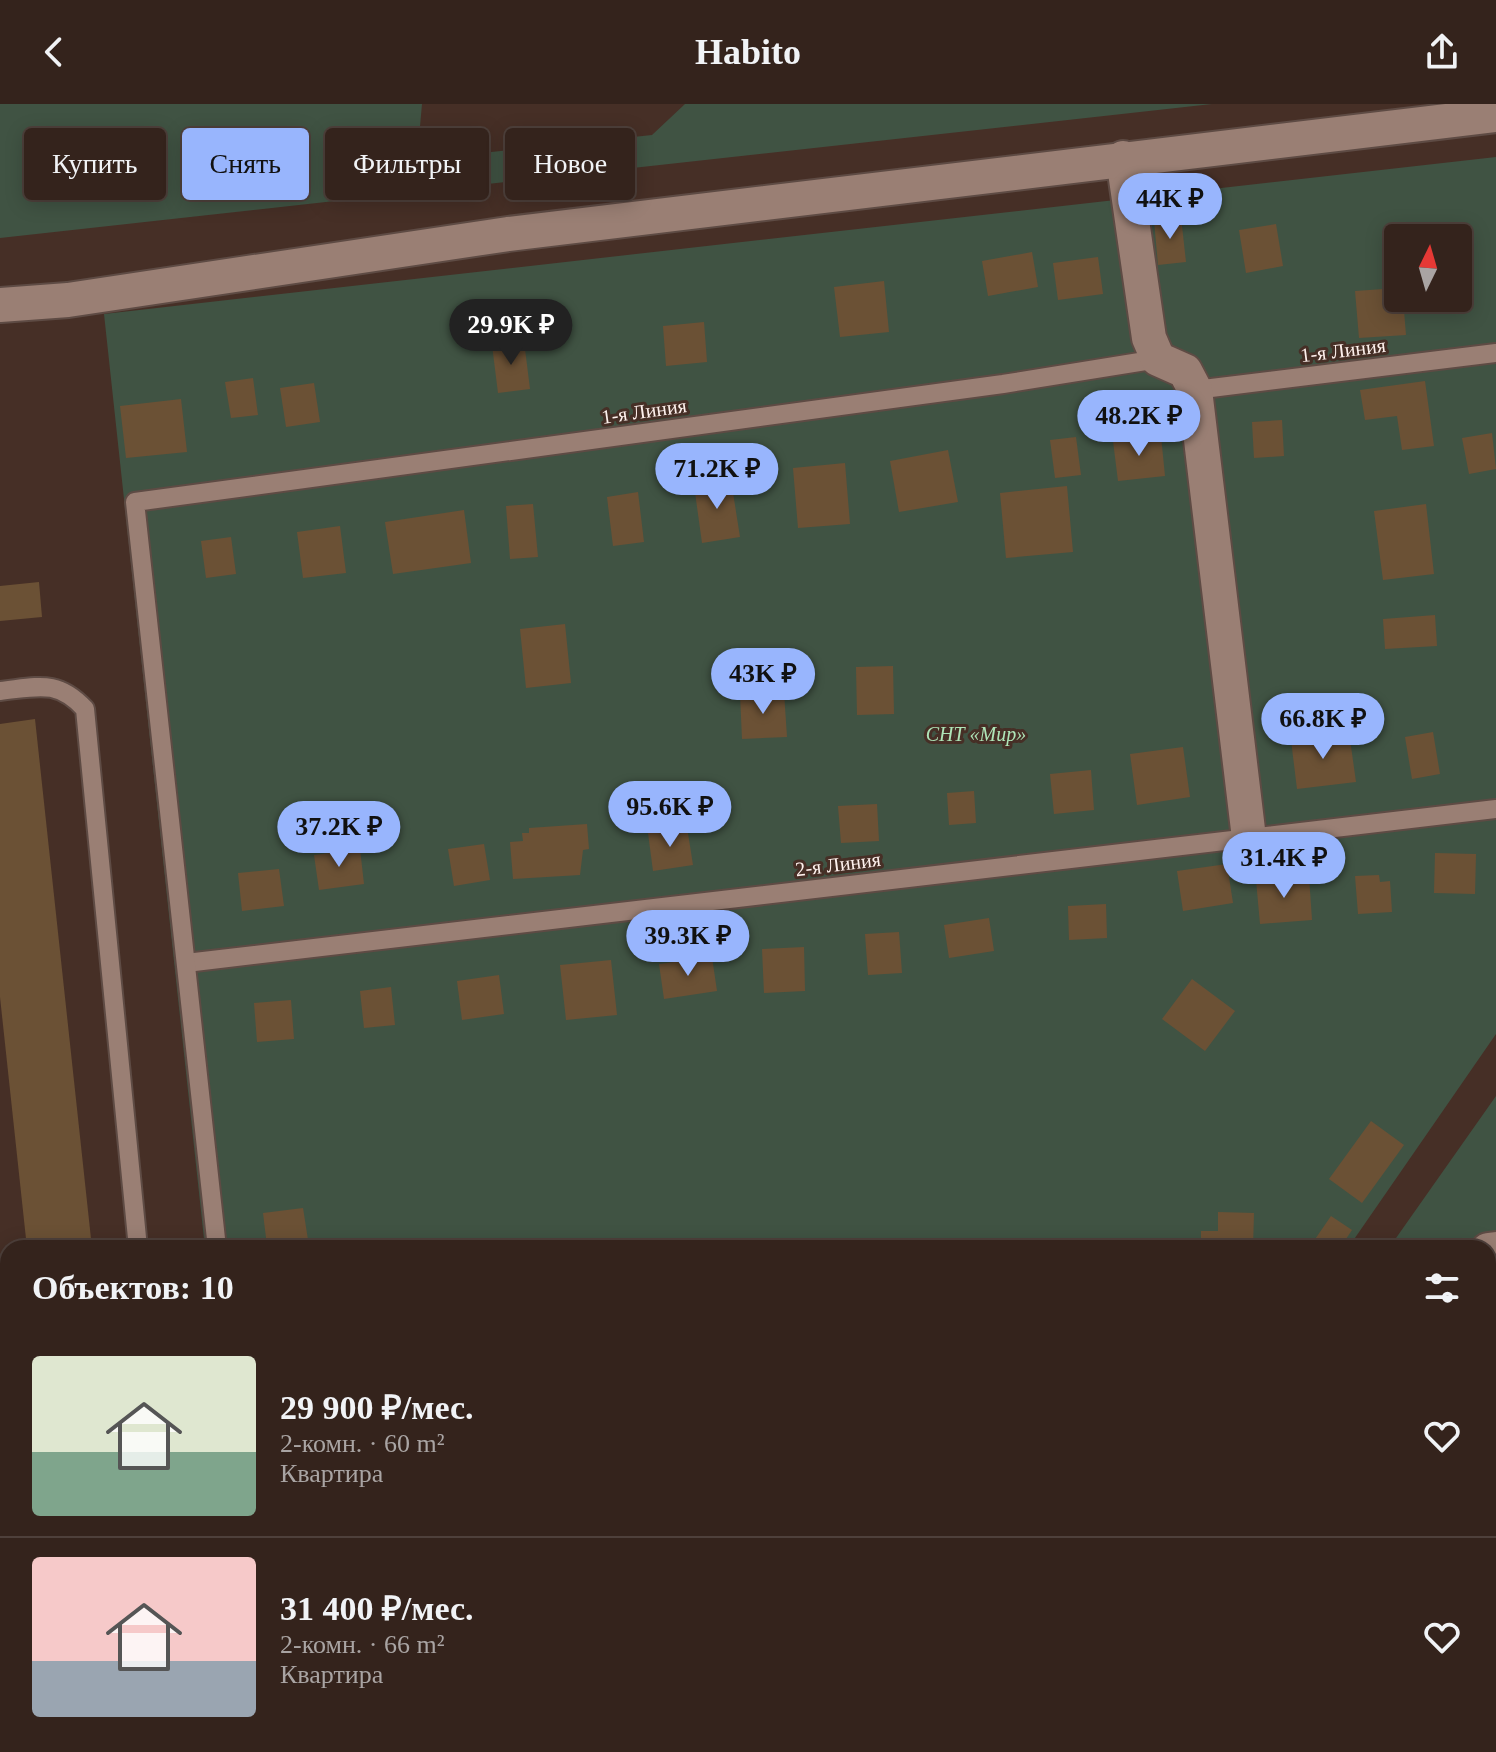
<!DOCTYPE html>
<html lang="ru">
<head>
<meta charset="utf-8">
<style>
  :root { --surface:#34231c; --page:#3c2b25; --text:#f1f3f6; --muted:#a9a4a3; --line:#4e403b; --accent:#98b5fd }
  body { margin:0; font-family:Georgia,serif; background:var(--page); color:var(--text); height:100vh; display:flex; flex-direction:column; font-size:30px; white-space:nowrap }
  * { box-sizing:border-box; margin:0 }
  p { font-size:26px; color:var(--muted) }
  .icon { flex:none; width:44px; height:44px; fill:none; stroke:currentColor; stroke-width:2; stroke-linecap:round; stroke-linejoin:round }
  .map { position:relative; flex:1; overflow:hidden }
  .side { position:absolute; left:0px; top:1136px; width:1496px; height:512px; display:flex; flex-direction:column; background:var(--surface); border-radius:24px 24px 0 0; box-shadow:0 4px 20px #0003,0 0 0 2px var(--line) }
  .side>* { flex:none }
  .banner { position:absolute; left:24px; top:24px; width:800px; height:72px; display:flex; gap:16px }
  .needle { width:52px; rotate:5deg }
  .controls { position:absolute; left:1384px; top:120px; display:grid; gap:16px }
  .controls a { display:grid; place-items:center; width:88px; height:88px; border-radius:8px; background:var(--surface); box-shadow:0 4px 20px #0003,0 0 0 2px var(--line); font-size:40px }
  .price { position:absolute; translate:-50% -68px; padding:0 18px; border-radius:28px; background:var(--accent); color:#111; font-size:26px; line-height:52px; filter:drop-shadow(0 2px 4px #0008) }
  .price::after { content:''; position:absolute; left:50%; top:48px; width:24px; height:18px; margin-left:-12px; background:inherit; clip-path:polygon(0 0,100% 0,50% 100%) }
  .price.on { background:#222; color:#fff }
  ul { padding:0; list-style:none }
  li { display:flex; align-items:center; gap:24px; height:200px; padding:0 32px }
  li+li { border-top:2px solid var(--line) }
  li span { display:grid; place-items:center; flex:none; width:224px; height:160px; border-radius:8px; color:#555 }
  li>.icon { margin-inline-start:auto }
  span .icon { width:96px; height:96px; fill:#fffc; stroke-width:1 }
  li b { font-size:34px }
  h2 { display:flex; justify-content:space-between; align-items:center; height:96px; padding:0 32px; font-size:34px }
  .tag { padding:0 28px; border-radius:8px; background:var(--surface); box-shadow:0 4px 20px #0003,0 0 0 2px var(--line); font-size:28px; line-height:72px }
  .tag.on { background:var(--accent); color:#111 }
  header { display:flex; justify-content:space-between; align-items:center; height:104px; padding:0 32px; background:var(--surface); font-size:36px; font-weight:700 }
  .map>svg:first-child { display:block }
  .green { fill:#405343; fill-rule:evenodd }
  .building { fill:#6b5135 }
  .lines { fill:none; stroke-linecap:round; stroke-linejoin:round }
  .service-casing { stroke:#5e4b44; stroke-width:22 }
  .minor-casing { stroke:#5e4b44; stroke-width:38 }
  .service { stroke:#9a7f74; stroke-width:18 }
  .minor { stroke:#9a7f74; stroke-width:34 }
  .labels { text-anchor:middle; stroke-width:6; stroke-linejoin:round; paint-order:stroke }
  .street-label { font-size:20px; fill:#fef1ed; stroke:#462f26 }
  .park-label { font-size:20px; font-style:italic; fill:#aee5b8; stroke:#462f26 }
</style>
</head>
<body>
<header><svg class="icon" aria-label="back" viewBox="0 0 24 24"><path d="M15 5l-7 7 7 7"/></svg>Habito<svg class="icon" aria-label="share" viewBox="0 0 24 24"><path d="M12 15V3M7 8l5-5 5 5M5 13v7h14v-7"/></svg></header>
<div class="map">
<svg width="1496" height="1648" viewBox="0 0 1496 1648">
  <rect width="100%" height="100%" fill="#462f26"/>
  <g class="green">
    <path d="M0,0H422L417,56L652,31L685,0H1212L0,134Z"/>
    <path d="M1496,53V930L1348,1144H205L104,210ZM1398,134H1458V194H1398Z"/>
    <path d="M1496,992V1648H1033L1038,1640H1488V1144H1389Z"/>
    <path d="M8,1459V1640H190L191,1648H0V1460Z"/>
    <path d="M258,1640H1005L1000,1648H259Z"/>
  </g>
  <g class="building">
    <path d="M1181,113L1186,158L1158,161L1154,116Z"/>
    <path d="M1276,120L1283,162L1246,169L1239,126Z"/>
    <path d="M1032,148L1038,183L988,192L982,157Z"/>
    <path d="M1098,153L1103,190L1058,196L1053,159Z"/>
    <path d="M884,177L889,228L840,233L834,183Z"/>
    <path d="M1398,184V194H1403L1406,231L1359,234L1355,187Z"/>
    <path d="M704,218L707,258L666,262L663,222Z"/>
    <path d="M524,237L530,285L498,289L492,241Z"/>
    <path d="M253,274L258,311L231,314L225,278Z"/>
    <path d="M1425,277L1434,342L1402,346L1397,312L1365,316L1360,286Z"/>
    <path d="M314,279L320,318L286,323L280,284Z"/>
    <path d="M181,295L187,348L126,354L120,302Z"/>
    <path d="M1282,316L1284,352L1254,354L1252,318Z"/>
    <path d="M1492,329L1496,365L1469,370L1462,334Z"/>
    <path d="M1161,332L1165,372L1118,377L1113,337Z"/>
    <path d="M1076,333L1081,371L1055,374L1050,336Z"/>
    <path d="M948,346L958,398L899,408L890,357Z"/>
    <path d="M845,359L850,420L798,424L793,364Z"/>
    <path d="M731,376L740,433L702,439L694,381Z"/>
    <path d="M1067,382L1073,448L1006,454L1000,389Z"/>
    <path d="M638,388L644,438L613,442L607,393Z"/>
    <path d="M533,400L538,453L510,455L506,402Z"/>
    <path d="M1426,400L1434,470L1383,476L1374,407Z"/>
    <path d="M464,406L471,459L393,470L385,418Z"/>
    <path d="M340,422L346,469L303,474L297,428Z"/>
    <path d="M231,433L236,470L206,474L201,437Z"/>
    <path d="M39,478L42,513L0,517V482Z"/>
    <path d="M1435,511L1437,542L1385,545L1383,515Z"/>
    <path d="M565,520L571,579L526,584L520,525Z"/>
    <path d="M893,562L894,610L857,611L856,563Z"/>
    <path d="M784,588L787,633L742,635L740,590Z"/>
    <path d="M35,615L92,1144H27L0,893V620Z"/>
    <path d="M1349,628L1356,678L1297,685L1291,636Z"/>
    <path d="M1433,628L1440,670L1412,675L1405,633Z"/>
    <path d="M1183,643L1190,693L1137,701L1130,650Z"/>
    <path d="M1091,666L1094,706L1054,710L1050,670Z"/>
    <path d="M974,687L976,719L949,721L947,689Z"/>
    <path d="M877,700L879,737L841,739L838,702Z"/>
    <path d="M587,720L589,745L583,746L580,771L513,775L510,738L523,737L522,729H529V724Z"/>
    <path d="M687,723L693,761L653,767L648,729Z"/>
    <path d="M484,740L490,776L454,782L448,745Z"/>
    <path d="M360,745L364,780L319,786L314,751Z"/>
    <path d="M1435,749L1476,750L1475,790L1434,789Z"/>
    <path d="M1227,760L1233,799L1183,807L1177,767Z"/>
    <path d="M279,765L284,802L242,807L238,769Z"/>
    <path d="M1379,771L1380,778L1390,777L1392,808L1358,810L1355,772Z"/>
    <path d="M1309,772L1312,816L1260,820L1256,776Z"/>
    <path d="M1106,800L1107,834L1069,836L1068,802Z"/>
    <path d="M989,814L994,847L949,854L944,821Z"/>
    <path d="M899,828L902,869L868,871L865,830Z"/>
    <path d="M804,843L805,887L764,889L762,845Z"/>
    <path d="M712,853L717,887L664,895L659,860Z"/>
    <path d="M611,856L617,911L566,916L560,861Z"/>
    <path d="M499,871L504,910L462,916L457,877Z"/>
    <path d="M1192,875L1235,907L1205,947L1162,915Z"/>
    <path d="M391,883L395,921L364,924L360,887Z"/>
    <path d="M291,896L294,935L257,938L254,899Z"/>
    <path d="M1371,1017L1404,1041L1362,1099L1329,1075Z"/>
    <path d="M303,1104L308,1136L267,1142L263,1109Z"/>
    <path d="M1218,1108L1254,1109L1253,1144H1201V1127H1218Z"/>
    <path d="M1331,1112L1352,1126L1340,1144H1309Z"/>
    <path d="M1047,1138L1048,1144H1020V1142Z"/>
    <path d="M1136,1139V1144H1101L1100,1141Z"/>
    <path d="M8,1324V1388L0,1389V1325Z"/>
    <rect x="406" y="1640" width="37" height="7"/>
    <path d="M749,1640H786V1648H750Z"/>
    <rect x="853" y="1640" width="35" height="8"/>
    <path d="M679,1644V1648H643V1645Z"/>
  </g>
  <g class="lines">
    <g class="service-casing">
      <g id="service">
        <path d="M1195,286L1496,249"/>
        <path d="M0,587C38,583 57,575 85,605L138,1144"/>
        <path d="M186,859L1496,705"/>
        <path d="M217,1144L135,398L1003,280L1158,255"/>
        <path d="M0,1245L8,1244"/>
        <path d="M0,1437L8,1436"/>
        <path d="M226,1640L227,1648"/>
        <path d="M271,1640L272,1648"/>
      </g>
    </g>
    <g class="minor-casing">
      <g id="minor">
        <path d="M1123,54L1149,234L1158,255L1185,267L1195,286L1249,734"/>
        <path d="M0,201L68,196L508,130L1496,11"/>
        <path d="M1488,1146L1496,1145"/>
        <path d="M1223,1640L1225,1648"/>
      </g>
    </g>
    <use href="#service" class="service"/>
    <use href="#minor" class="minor"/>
  </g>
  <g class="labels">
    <g class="street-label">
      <text transform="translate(1343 246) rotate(-7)" y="7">1-я Линия</text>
      <text transform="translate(644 307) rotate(-8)" y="7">1-я Линия</text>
      <text transform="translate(838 760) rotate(-7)" y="7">2-я Линия</text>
    </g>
    <g class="park-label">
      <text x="976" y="637">СНТ «Мир»</text>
    </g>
  </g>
</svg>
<div class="controls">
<a><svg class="needle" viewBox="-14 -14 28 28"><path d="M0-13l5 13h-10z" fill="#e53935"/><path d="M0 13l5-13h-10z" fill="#a9a4a3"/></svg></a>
</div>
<b class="price" style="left:1170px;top:137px">44K ₽</b>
<b class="price on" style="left:511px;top:263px">29.9K ₽</b>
<b class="price" style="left:1139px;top:354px">48.2K ₽</b>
<b class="price" style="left:717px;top:407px">71.2K ₽</b>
<b class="price" style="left:763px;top:612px">43K ₽</b>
<b class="price" style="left:1323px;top:657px">66.8K ₽</b>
<b class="price" style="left:670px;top:745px">95.6K ₽</b>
<b class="price" style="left:339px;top:765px">37.2K ₽</b>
<b class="price" style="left:1284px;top:796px">31.4K ₽</b>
<b class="price" style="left:688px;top:874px">39.3K ₽</b>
<div class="banner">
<a class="tag">Купить</a>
<a class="tag on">Снять</a>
<a class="tag">Фильтры</a>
<a class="tag">Новое</a>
</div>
<section class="side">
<h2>Объектов: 10<svg class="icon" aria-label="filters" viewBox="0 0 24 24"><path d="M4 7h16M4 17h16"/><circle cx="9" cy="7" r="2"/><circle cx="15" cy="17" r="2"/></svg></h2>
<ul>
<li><span style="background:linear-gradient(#dfe7d0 60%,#7fa58c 0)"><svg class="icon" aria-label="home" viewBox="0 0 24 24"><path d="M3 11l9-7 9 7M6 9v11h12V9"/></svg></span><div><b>29 900 ₽/мес.</b><p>2-комн. · 60 m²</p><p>Квартира</p></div><svg class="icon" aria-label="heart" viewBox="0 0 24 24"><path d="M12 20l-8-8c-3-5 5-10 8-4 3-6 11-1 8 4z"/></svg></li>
<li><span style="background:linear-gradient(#f6c9c9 65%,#9aa5b1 0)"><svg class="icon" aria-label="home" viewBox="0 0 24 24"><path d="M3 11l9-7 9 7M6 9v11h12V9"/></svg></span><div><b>31 400 ₽/мес.</b><p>2-комн. · 66 m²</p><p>Квартира</p></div><svg class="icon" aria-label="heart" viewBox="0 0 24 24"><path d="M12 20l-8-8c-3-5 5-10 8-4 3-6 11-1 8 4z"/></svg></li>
</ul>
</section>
</div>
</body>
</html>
